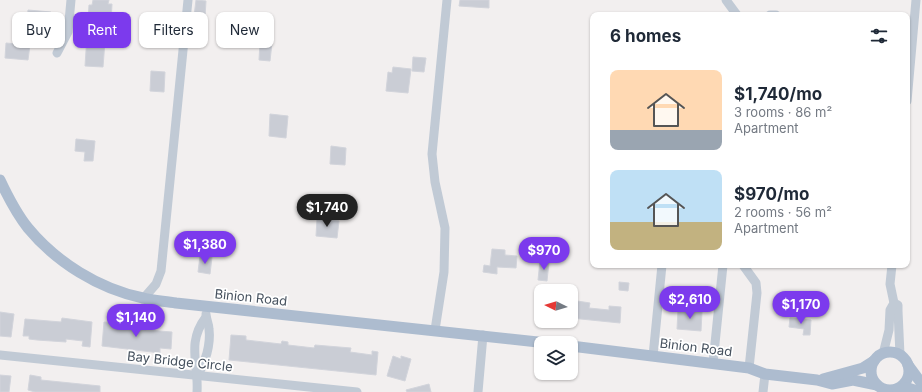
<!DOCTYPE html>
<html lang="en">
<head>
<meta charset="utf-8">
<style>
  :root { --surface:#fff; --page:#f6f6f7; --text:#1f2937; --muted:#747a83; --accent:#7c3aed }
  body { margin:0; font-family:Inter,sans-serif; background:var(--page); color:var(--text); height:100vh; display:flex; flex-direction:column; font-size:15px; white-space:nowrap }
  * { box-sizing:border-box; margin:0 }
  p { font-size:13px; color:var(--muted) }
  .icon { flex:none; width:22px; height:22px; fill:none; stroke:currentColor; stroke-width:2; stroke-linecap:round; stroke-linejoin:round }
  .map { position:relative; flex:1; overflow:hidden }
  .side { position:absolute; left:590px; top:12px; width:320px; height:256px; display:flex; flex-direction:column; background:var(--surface); border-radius:8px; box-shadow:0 1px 3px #0004 }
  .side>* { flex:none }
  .top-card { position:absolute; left:12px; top:12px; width:380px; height:36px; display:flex; gap:8px }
  .needle { width:26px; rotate:275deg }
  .tools { position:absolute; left:534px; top:284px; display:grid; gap:8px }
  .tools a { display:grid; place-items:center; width:44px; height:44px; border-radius:8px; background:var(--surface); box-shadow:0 1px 3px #0004; font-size:20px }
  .price { position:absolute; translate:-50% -34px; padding:0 9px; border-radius:14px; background:var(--accent); color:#fff; font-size:13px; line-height:26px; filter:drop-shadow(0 1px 2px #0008) }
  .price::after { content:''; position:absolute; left:50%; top:24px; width:12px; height:9px; margin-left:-6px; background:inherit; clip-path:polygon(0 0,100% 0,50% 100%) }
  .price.on { background:#222; color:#fff }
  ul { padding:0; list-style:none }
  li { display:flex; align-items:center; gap:12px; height:100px; padding:0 20px }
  li span { display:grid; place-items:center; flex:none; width:112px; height:80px; border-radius:8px; color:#555 }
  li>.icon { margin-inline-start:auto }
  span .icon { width:48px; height:48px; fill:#fffc; stroke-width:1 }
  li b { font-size:17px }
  h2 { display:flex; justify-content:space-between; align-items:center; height:48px; padding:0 20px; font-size:17px }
  .pill { padding:0 14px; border-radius:8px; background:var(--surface); box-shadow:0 1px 3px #0004; font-size:14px; line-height:36px }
  .pill.on { background:var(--accent); color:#fff }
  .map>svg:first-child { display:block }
  .building { fill:#cacdd5; stroke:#d2d4db }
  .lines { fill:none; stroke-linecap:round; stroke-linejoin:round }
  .minor { stroke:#c1cad5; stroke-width:9 }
  .major { stroke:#adbccf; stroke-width:11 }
  .labels { text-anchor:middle; stroke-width:3.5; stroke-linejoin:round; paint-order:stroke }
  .street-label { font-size:13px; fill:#46515e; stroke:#fff }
</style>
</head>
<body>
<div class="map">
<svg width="922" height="392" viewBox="0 0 922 392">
  <rect width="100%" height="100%" fill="#f2efef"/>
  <g class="building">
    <path d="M93,0H109L108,4H112L110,42L105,41L103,67L85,66L89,5H92Z"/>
    <path d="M196,0L206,1L205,17L194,16Z"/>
    <path d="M460,0H489V8L459,6Z"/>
    <path d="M28,10L51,12L50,22L46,21V27L30,25L31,21H27Z"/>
    <path d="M260,42L272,43L270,61L259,60Z"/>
    <path d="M6,43L30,45L28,60L5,58Z"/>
    <path d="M413,57L426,58L424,72L412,71Z"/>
    <path d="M393,67L411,69L408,93L386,91L388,72L392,73Z"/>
    <path d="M151,71L165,72L164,92L150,91Z"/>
    <path d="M270,114L288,116L286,138L269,136Z"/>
    <path d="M76,139L95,141L93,161H84L85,152L75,151Z"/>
    <path d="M331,146L346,148L345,165L330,164Z"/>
    <path d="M317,219L339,221L337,238L316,236Z"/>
    <path d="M492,249L505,250V255L517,256L516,268L497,267V274L483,272L484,265L490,266Z"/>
    <path d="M200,256L212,257L210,274L198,272Z"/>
    <path d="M540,261L549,262L547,281L538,280Z"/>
    <path d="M619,282L629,283L628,291L619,290Z"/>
    <path d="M571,300L590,303L589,308L609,310V306L621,307L620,323L571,318Z"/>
    <path d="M678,310L702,312L701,331L677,329Z"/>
    <path d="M0,312L14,314L11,337L0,336Z"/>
    <path d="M62,318L92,322L90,347L82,346L83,341L66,339V342L37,340L29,339V336H23L25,319L61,322Z"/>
    <path d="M790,318L811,320L810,335H803L804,329L789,327Z"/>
    <path d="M104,322L119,323L118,328L135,330V326L147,327L146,330L172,332L171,349L160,348V353L102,346Z"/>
    <path d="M231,335L246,336V340L281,344L282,341L288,342V345L314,348L315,345L351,348L350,352L372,355V351L378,352L376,375L229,360Z"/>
    <path d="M393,356L401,359V356L411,359L405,381L387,376Z"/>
    <path d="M0,375L11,376L9,392H0Z"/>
    <path d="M30,375L41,377V380L100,386V392H35L28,390Z"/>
    <path d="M429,384L431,392H407L406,390Z"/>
  </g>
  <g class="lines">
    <g class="minor">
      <path d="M726,0L737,15"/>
      <path d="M770,15H776"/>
      <path d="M57,53L68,32L71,0"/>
      <path d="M907,101L916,0"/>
      <path d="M743,265L756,283L757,293L749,368"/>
      <path d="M143,299L156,284L161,271L188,0"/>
      <path d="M894,303L898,305V311L900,355"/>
      <path d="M435,330L444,272L445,228L435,182L432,154L447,0"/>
      <path d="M883,354L889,330L890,310L894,303L890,284L892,265"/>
      <path d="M0,355L357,392"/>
      <path d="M653,356L662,265"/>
      <path d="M713,363L723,265"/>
      <path d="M198,375C205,363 211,345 209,329C209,324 206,319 206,314"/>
      <path d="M197,392C199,364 186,343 206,317"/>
      <path d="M478,392L483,335"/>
      <path d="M763,392L765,374"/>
    </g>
    <g class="major">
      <path d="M0,180C8,197 16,213 28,228C56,262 99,289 143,298C154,301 165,301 176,303L547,343"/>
      <path d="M571,346L749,368L765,374L817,380L832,384L853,380L877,385"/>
      <circle cx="890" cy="371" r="19"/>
      <path d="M908,365L922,384"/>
      <path d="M823,379L863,368L874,361"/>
      <path d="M897,389L908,388L920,392"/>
    </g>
  </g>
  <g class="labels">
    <g class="street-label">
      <text transform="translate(251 297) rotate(6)" y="5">Binion Road</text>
      <text transform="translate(696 347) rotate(7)" y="5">Binion Road</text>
      <text transform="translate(180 361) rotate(6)" y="5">Bay Bridge Circle</text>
    </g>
  </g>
</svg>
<div class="tools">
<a><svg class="needle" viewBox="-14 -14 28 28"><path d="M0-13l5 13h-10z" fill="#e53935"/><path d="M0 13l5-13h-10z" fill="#747a83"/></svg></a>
<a><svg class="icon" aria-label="layers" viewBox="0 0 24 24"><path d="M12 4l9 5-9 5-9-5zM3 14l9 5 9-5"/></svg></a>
</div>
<b class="price on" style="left:327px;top:228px">$1,740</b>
<b class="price" style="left:205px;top:265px">$1,380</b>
<b class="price" style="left:544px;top:271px">$970</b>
<b class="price" style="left:690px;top:320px">$2,610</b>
<b class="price" style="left:801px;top:325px">$1,170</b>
<b class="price" style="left:136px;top:338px">$1,140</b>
<div class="top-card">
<a class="pill">Buy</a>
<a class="pill on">Rent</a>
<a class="pill">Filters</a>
<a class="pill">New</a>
</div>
<section class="side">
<h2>6 homes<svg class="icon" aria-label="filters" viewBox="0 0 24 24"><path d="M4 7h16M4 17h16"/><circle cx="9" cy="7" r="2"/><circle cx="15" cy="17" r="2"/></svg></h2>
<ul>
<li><span style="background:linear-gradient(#ffd9b3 75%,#9aa5b1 0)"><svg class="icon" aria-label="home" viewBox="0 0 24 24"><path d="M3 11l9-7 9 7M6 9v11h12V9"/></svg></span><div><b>$1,740/mo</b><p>3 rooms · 86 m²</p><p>Apartment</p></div></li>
<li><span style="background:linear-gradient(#bfe0f5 65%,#c2b280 0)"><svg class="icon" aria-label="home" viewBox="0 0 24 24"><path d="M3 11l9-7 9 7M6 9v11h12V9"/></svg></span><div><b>$970/mo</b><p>2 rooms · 56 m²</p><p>Apartment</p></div></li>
</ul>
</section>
</div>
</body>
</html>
